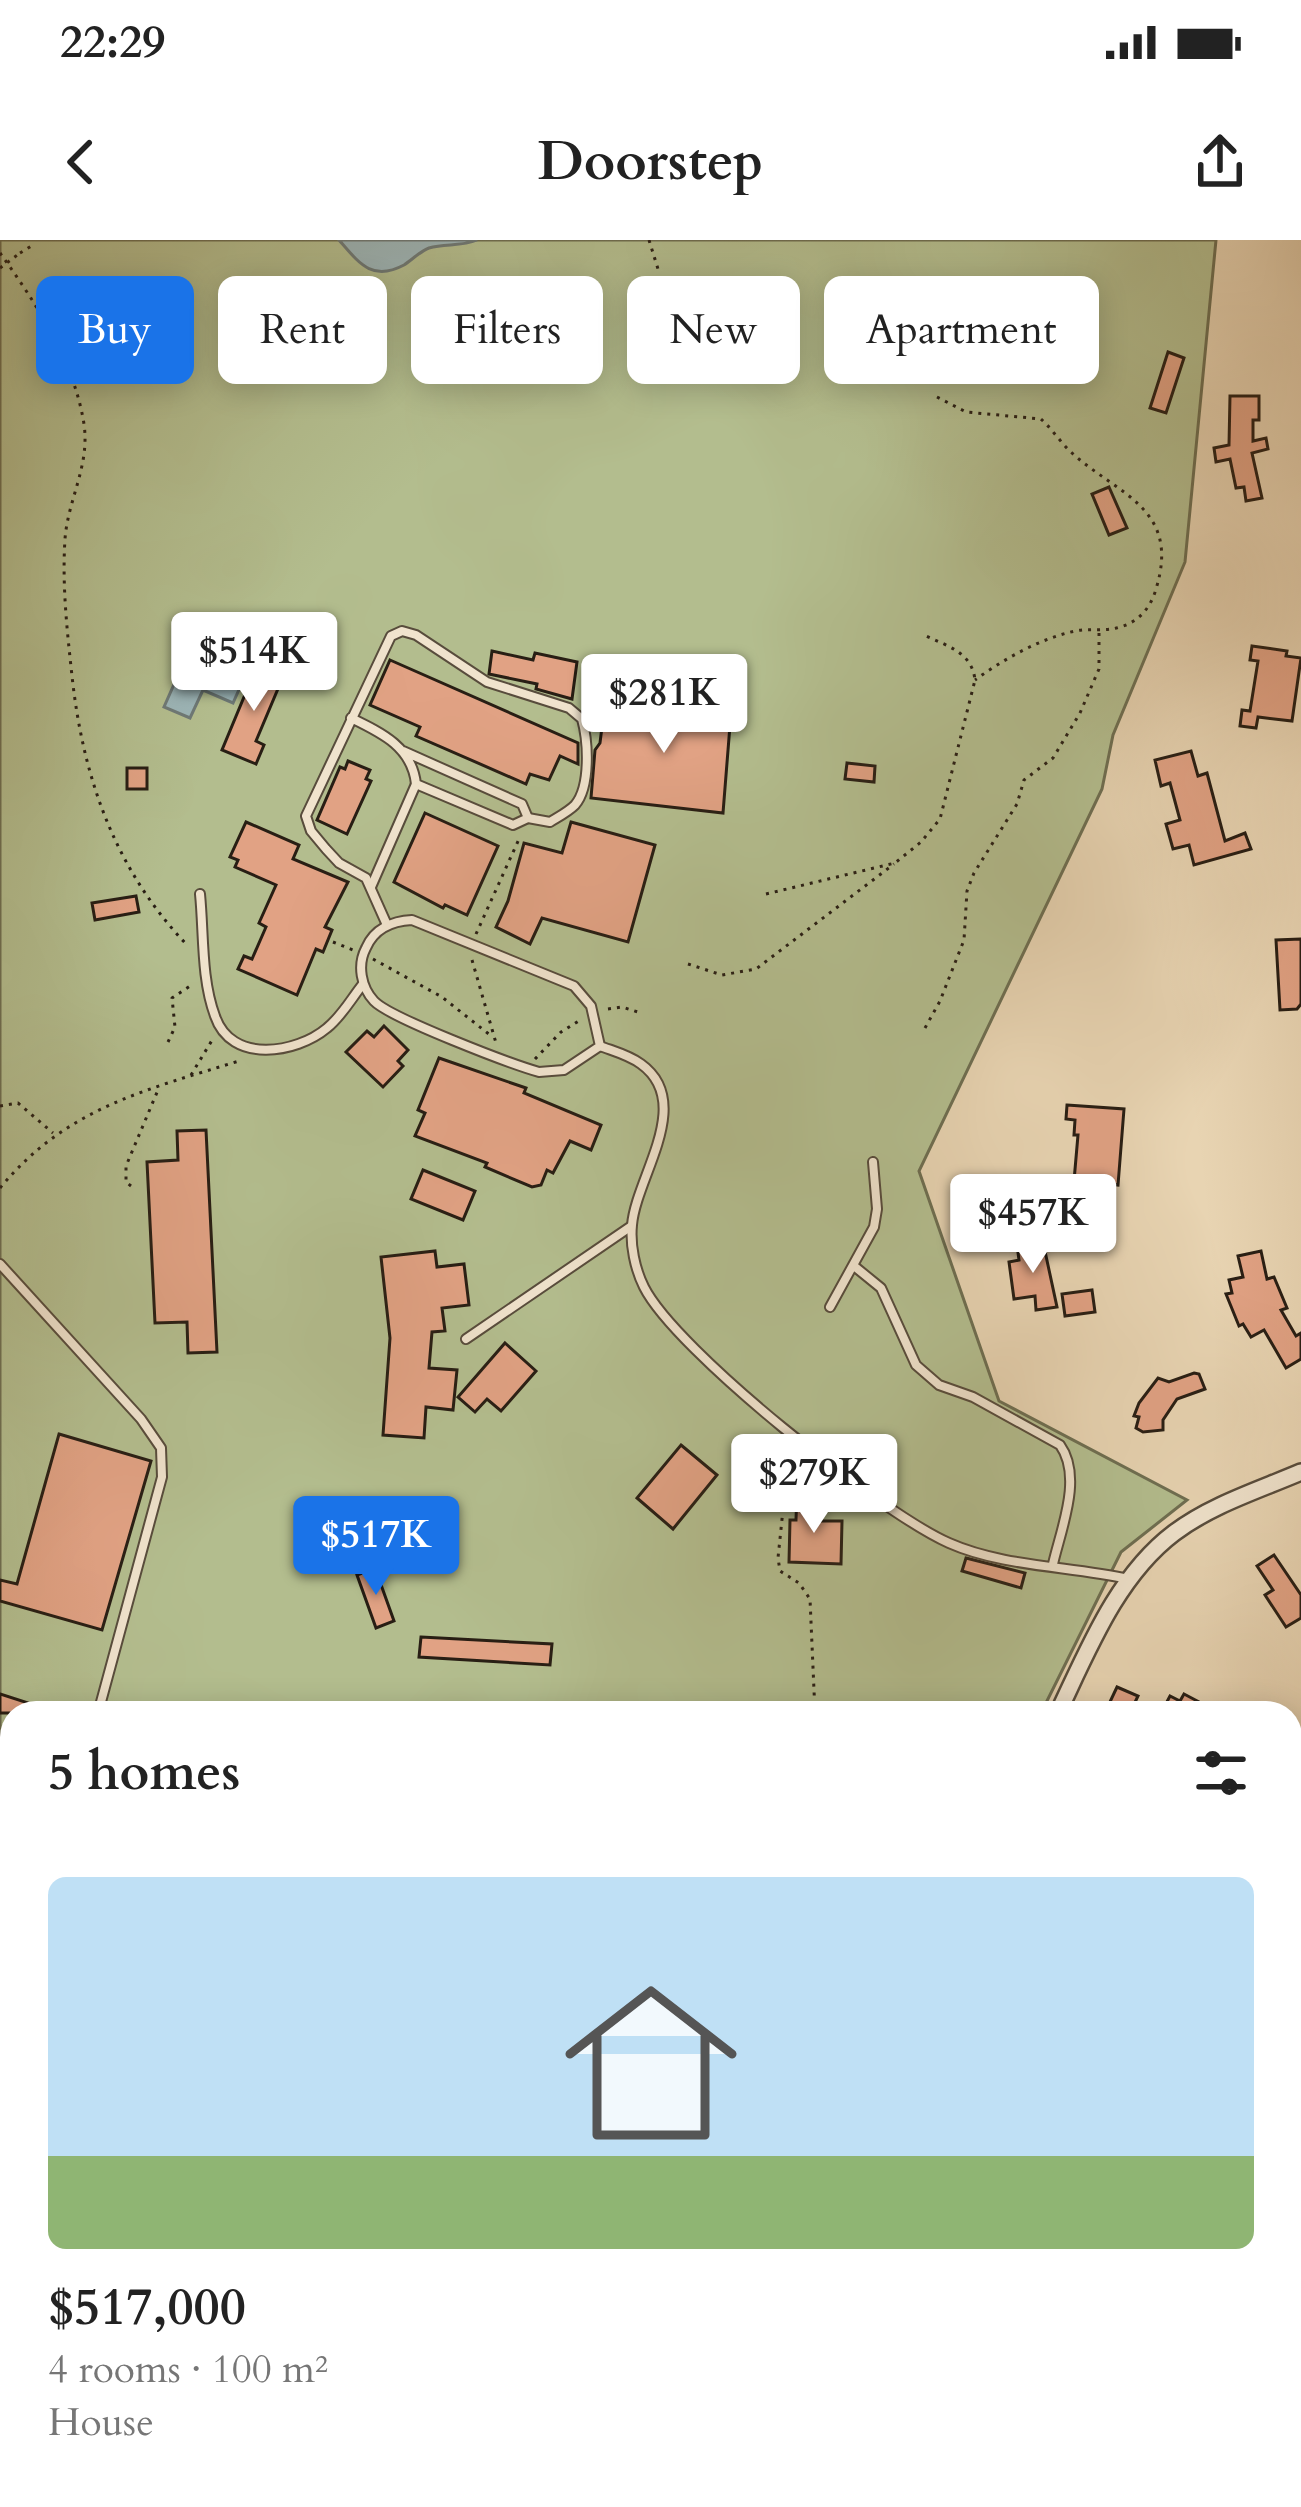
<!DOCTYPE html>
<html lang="en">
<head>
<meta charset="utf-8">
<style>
  :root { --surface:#fff; --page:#f6f6f6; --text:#222; --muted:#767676; --line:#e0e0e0; --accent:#1a73e8 }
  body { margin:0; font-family:Cardo,serif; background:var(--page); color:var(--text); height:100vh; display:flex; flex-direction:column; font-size:45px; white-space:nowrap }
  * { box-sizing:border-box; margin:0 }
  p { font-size:39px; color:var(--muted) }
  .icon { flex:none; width:66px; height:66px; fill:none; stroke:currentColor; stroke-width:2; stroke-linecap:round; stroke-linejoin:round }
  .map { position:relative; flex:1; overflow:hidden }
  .details { position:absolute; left:0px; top:1461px; width:1302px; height:807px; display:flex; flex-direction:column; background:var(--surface); border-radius:36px 36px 0 0; box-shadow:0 6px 30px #0003 }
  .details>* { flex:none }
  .banner { position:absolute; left:36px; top:36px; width:1230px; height:108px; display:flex; gap:24px }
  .price { position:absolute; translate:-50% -102px; padding:0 27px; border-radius:12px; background:#fff; color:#222; font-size:39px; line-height:78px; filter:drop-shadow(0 3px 6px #0008) }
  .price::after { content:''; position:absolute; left:50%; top:72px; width:36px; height:27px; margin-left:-18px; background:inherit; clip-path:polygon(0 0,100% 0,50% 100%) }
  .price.selected { background:var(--accent); color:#fff }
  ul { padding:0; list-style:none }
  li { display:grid; align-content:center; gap:24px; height:636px; padding:0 48px }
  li+li { border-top:3px solid var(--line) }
  li span { display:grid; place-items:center; height:372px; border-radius:18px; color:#555 }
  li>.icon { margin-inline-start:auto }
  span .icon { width:216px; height:216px; fill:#fffc; stroke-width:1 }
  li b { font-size:51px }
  h2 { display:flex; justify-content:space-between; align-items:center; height:144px; padding:0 48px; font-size:51px }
  .pill { padding:0 42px; border-radius:18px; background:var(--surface); box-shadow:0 6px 30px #0003; font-size:42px; line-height:108px }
  .pill.selected { background:var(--accent); color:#fff }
  .status { display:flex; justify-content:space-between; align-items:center; height:84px; padding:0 60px; background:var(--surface); direction:ltr }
  .status svg { height:33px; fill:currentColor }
  header { display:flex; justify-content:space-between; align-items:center; height:156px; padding:0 48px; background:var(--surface); font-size:54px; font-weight:700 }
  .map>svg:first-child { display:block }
  .green { fill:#b3bd8e; stroke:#6e6e51; stroke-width:3 }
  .water { fill:#9cb5b7; stroke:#6e7976; stroke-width:3 }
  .building { fill:#e1a284; stroke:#281e14; stroke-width:3 }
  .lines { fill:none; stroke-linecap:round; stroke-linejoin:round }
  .service-casing { stroke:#584c3c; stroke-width:12 }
  .minor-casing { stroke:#584c3c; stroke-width:20 }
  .secondary-casing { stroke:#281e14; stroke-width:26 }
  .path { stroke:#281e14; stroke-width:3; stroke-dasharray:3 6; stroke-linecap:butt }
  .service { stroke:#f0e3cd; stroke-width:8 }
  .minor { stroke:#f0e3cd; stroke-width:15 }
  .secondary { stroke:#f0e3cd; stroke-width:21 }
  .path-bridge { stroke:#281e14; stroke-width:3; stroke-dasharray:3 6; stroke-linecap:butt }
</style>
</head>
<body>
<div class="status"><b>22:29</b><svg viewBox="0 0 49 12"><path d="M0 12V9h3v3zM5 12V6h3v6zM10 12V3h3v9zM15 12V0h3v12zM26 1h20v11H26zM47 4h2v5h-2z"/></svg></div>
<header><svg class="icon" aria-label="back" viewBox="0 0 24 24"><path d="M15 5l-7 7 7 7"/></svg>Doorstep<svg class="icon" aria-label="share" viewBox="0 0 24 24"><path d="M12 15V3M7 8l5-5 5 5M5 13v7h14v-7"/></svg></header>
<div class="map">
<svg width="1301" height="2267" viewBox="0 0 1301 2267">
  <rect width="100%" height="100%" fill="#e8d4b2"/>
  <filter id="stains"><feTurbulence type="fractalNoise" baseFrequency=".00167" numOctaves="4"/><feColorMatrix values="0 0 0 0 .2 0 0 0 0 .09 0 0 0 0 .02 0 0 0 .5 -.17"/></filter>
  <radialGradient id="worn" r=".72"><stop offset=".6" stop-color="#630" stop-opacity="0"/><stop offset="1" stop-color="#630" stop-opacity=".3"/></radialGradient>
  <g class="green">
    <path d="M0,0H1216L1185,322L1113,495L1102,549L919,931L999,1161L1187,1260L1121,1312L1041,1473H12V1878L0,1887Z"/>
    <path d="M1301,2036V2259L1249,2267H1158L1156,2256H1290V2037Z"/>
    <path d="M209,2256H340L364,2267H204Z"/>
  </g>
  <g class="water">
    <path d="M339,0H477C461,7 445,3 429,8C419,12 412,20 404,25C372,42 359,23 339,0Z"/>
    <path d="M191,406L220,419L226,407L253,418L233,463L203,450L190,478L164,467Z"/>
  </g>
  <g class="building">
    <path d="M1168,112L1184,118L1166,173L1150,168Z"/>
    <path d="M1230,156H1259V180H1253V201L1266,198L1268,209L1252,213L1262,258L1246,261L1244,247L1236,248L1230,219L1216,222L1214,208L1229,205Z"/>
    <path d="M1109,247L1127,288L1109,295L1092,254Z"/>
    <path d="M1252,406L1287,411L1286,416L1301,418L1292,481L1258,477L1256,488L1240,486L1242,470L1250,471L1258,421L1250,420Z"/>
    <path d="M492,411L533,420L535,413L577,422L572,459L536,449L537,444L489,434Z"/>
    <path d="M390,420L578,503V524L560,516L549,540L530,534L526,544L416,496L420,487L370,465Z"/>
    <path d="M259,421L285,432L256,501L264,505L256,524L222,510Z"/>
    <path d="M702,457L732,460L723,573L591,558L595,510L600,503L605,463L701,473Z"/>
    <path d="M1191,511L1198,536L1207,533L1225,601L1245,593L1251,609L1194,625L1189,605L1173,609L1166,584L1180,580L1170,543L1161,546L1155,520Z"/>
    <path d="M348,521L370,530L366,539L371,541L347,594L317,580L340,527L345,529Z"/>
    <path d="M847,523L875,526L874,542L845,539Z"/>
    <rect x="127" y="528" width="20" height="21"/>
    <path d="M425,573L498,606L467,675L445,665L443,668L394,642Z"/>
    <path d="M246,582L299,605L293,619L348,642L325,687L332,690L323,712L316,709L297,755L238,729L244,716L252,719L266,687L259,683L276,645L235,627L238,620L230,617Z"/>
    <path d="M571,582L655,605L628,702L542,678L530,704L496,687L508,661L524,603L562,613Z"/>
    <path d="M136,656L139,672L95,680L92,663Z"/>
    <path d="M1301,699V764L1297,769L1280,770L1276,700Z"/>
    <path d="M384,786L408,810L398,821L403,826L383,847L346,812L367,791L374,797Z"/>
    <path d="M439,818L526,848L524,853L601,885L591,910L570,901L553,933L547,930L541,945L532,947L485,927L487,923L415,896L425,873L418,870Z"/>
    <path d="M1067,865L1124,869L1118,945L1074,941L1078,895H1074L1075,880L1066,879Z"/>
    <path d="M206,890L217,1112L188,1113L187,1082L155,1083L147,922L178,920L177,891Z"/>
    <path d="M423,930L475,951L463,980L411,959Z"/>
    <path d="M1043,1002L1057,1067L1036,1070L1035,1056L1014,1059L1009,1022L1019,1020L1017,1005Z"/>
    <path d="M435,1011L437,1027L464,1024L469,1065L442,1068L445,1091L432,1092L429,1128L457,1130L453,1170L426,1167L424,1198L383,1195L390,1098L381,1017Z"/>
    <path d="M1261,1011L1267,1039L1274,1037L1287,1068L1281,1070L1296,1096L1301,1093V1119L1286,1128L1264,1090L1251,1097L1243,1084L1239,1086L1226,1054L1232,1053L1229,1040L1243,1037L1238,1016Z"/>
    <path d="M1092,1050L1095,1072L1065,1076L1062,1054Z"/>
    <path d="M505,1103L536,1131L501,1171L487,1159L475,1172L458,1157Z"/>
    <path d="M1194,1133L1199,1134L1205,1149L1177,1159L1163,1180V1190L1143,1192L1136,1188L1139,1177L1134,1176L1139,1163L1158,1138L1169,1142Z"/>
    <path d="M59,1194L151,1221L102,1390L0,1361V1340L17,1344Z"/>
    <path d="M681,1205L717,1235L673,1289L637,1258Z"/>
    <path d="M797,1251L813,1252L812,1281H842L841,1324L789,1322L790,1280H796Z"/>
    <path d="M1274,1315L1301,1355V1378L1286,1387L1265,1355L1273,1350L1257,1326Z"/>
    <path d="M966,1318L1025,1333L1021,1348L962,1331Z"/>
    <path d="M375,1328L394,1381L376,1388L357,1335Z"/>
    <path d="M421,1397L552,1404L550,1425L419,1417Z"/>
    <path d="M1117,1447L1138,1456L1130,1473L1108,1466Z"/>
    <path d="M0,1454L50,1470V1473H0Z"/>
    <path d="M1184,1454L1220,1473H1161L1170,1456L1180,1461Z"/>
  </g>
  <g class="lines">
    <g class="service-casing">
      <g id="service">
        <path d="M351,478C382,493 412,507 416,544L513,585L528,578L522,564L403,511"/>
        <path d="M371,647L416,544"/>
        <path d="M200,654C204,694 201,738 215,776C231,824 296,814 327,788C342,776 351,759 363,744"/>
        <path d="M412,680L574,746L591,766L600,806L564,830L539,832C511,824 390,778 374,761C361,747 357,725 366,708C374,689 392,681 412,680Z"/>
        <path d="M387,685L366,638L339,623L326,609L311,591L306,576L391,396L402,391L416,395L487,442L569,468L582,479C588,501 591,546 575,565C568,572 558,577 550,582L528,578"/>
        <path d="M600,806C613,811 629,815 641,824C695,863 636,937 632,985C630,1005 635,1029 644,1047C676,1111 881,1273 949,1303C1003,1327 1070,1326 1128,1339"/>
        <path d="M0,1024L141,1179L161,1208L162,1237L98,1473"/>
        <path d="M854,1026L881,1048L916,1125L939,1145L973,1157L1060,1205C1083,1237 1061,1289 1053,1324"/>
        <path d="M830,1067L874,987L877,969L873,922"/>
        <path d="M466,1099L630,987"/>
      </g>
    </g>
    <g class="minor-casing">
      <g id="minor">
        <path d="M1058,1473C1088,1410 1117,1336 1174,1293C1211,1265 1259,1250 1301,1232"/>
        <path d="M595,2256L617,2267"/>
        <path d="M82,2267L87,2256"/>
      </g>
    </g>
    <g class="secondary-casing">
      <g id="secondary">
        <path d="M1290,1830H1301"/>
        <path d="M1290,1853H1301"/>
        <path d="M0,1912L12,1902"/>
        <path d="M0,1940L12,1930"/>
      </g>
    </g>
    <g class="path">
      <path d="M649,0L658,29"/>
      <path d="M0,13C36,63 74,121 84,184C90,226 68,259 65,299C62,345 67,390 72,436C83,538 115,630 188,706"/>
      <path d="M20,13L33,5"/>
      <path d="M937,157L966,172L1041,179C1052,189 1061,203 1072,213C1118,255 1181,268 1156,349C1151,367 1139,382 1120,387C1105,392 1090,388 1075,391C1039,399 1004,419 975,440"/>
      <path d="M766,654L895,623L921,602L940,579L975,440C972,412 947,406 924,395"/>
      <path d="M476,694L519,599"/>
      <path d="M333,702L353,710"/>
      <path d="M373,719L442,757L490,795"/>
      <path d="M472,720L496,803"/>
      <path d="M688,724L722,735L756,729L894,624"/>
      <path d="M608,769L622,767L641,773"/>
      <path d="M925,788L940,761L964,700L967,651L974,633L1017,564L1024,540L1053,518L1080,473L1099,429V393"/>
      <path d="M168,802L175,787L172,758L193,744"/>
      <path d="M535,819L561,792L582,779"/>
      <path d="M191,835L214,797"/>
      <path d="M0,866L18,863L53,893"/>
      <path d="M131,946L126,942V926L158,850"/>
      <path d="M0,948C67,867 146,850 242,820"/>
      <path d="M784,1260L778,1318L780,1331L799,1343L810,1359L815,1473"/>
    </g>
    <use href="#service" class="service"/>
    <use href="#minor" class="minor"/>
    <use href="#secondary" class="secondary"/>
    <path class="path-bridge" d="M0,28L20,13"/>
  </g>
  <rect width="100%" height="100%" filter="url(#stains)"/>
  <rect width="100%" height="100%" fill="url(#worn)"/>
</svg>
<b class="price" style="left:254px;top:474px">$514K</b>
<b class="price" style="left:664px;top:516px">$281K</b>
<b class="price" style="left:1033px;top:1036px">$457K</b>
<b class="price" style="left:814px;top:1296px">$279K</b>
<b class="price selected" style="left:376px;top:1358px">$517K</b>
<div class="banner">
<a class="pill selected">Buy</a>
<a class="pill">Rent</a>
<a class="pill">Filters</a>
<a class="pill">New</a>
<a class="pill">Apartment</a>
</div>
<section class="details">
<h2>5 homes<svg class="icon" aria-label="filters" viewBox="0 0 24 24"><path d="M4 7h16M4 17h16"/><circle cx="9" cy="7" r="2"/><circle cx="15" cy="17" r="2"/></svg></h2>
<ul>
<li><span style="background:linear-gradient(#bfe0f5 75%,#8fb573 0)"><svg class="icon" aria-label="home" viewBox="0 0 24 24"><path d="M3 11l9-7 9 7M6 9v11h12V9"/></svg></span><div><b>$517,000</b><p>4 rooms · 100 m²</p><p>House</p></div></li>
</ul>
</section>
</div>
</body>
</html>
